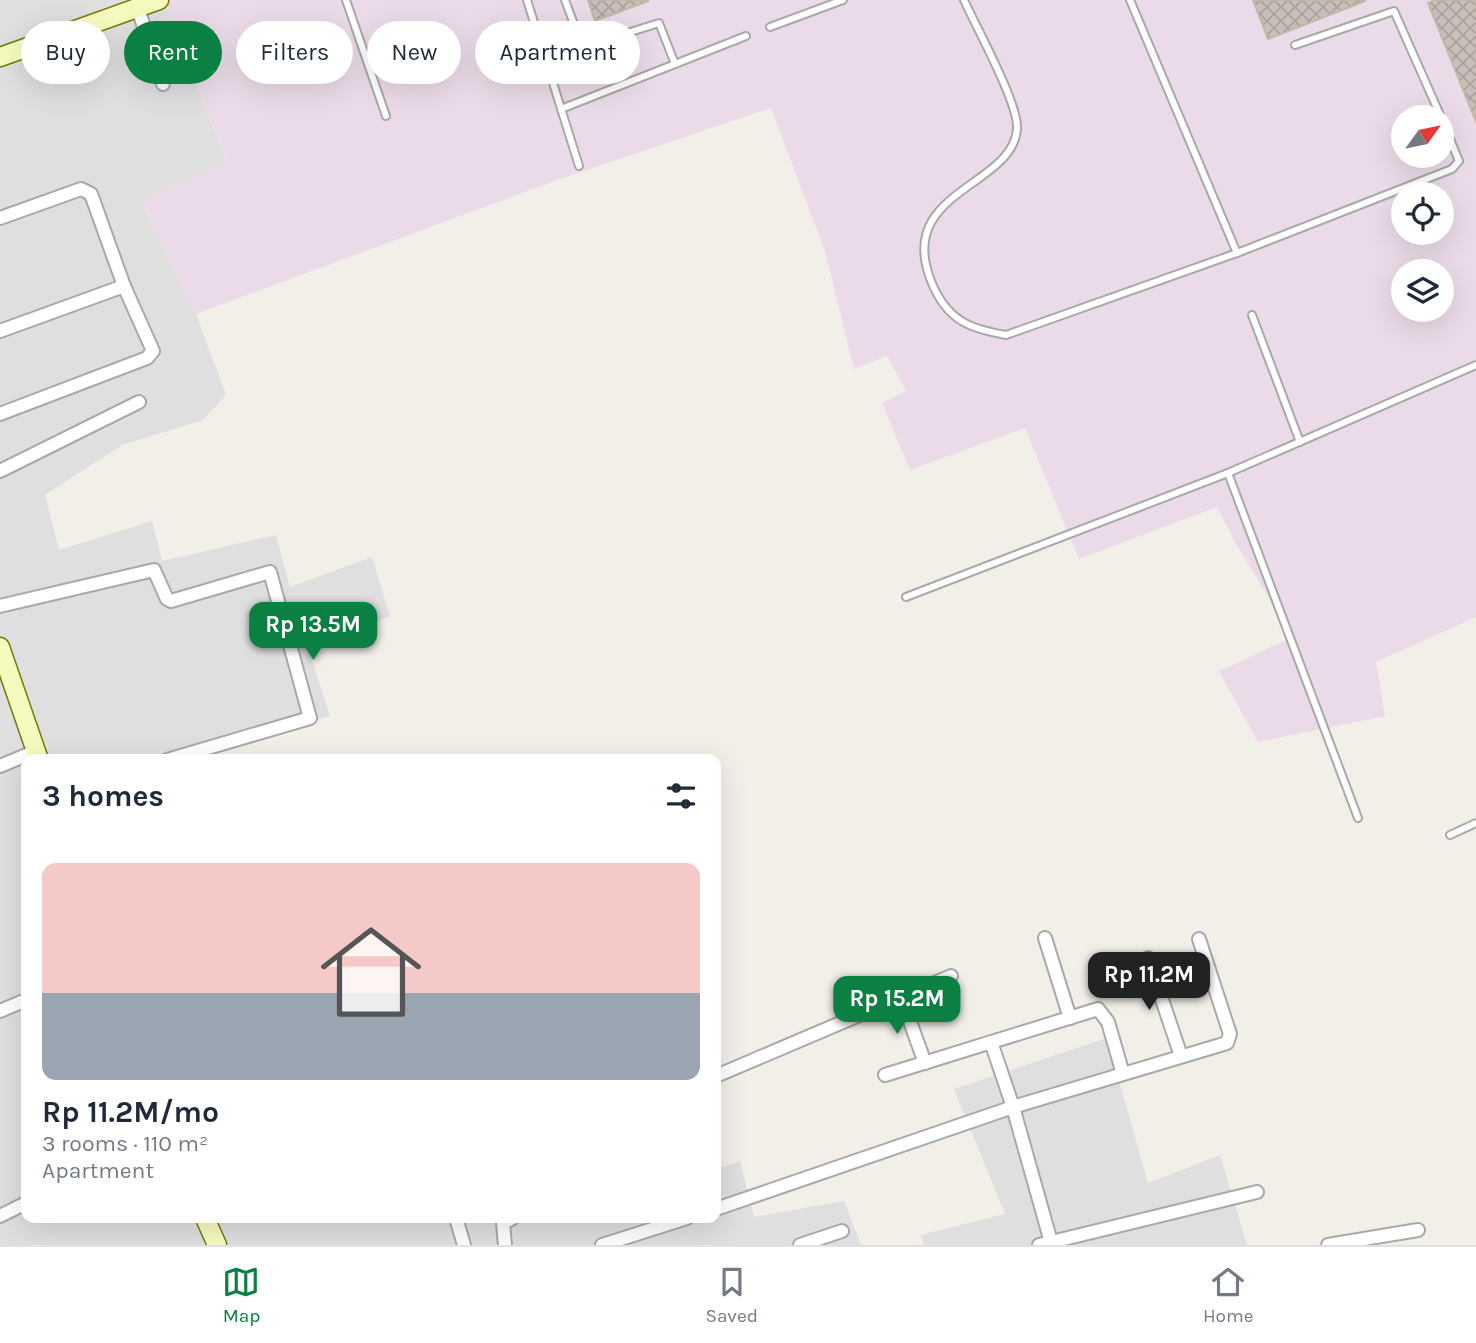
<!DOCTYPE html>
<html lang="en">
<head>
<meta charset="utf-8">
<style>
  :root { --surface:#fff; --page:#f2f2f3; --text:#1f2937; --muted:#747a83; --line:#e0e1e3; --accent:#0b8043 }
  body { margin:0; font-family:Karla,sans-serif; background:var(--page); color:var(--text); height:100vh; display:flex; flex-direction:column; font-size:26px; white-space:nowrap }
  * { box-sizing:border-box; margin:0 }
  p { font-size:23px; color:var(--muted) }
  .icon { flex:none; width:38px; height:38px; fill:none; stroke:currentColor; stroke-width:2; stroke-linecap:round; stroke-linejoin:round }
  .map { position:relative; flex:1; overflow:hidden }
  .drawer { position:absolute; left:21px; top:754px; width:700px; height:469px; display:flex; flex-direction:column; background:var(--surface); border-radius:14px; box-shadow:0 7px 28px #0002 }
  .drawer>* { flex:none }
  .guide { position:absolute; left:21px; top:21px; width:700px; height:63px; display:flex; gap:14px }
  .needle { width:46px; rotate:57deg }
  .fabs { position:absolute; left:1391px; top:105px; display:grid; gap:14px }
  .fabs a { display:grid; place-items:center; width:63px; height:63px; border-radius:50%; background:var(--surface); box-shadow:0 7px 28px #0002; font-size:35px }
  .price { position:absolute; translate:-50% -60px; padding:0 16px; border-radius:14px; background:var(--accent); color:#fff; font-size:23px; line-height:46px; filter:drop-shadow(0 2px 4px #0008) }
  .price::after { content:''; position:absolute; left:50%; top:42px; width:21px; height:16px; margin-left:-10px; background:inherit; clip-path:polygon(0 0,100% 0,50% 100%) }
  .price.selected { background:#222; color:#fff }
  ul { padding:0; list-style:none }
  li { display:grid; align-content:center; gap:14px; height:371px; padding:0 21px }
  li span { display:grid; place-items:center; height:217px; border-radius:14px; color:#555 }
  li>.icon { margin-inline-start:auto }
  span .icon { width:126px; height:126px; fill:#fffc; stroke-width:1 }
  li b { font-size:30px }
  h2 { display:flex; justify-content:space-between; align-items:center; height:84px; padding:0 21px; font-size:30px }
  .pill { padding:0 24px; border-radius:32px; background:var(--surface); box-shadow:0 7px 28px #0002; font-size:24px; line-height:63px }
  .pill.selected { background:var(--accent); color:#fff }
  .tab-bar { display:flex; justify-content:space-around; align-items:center; height:98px; border-top:2px solid var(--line); background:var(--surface); font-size:19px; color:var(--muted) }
  .tab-bar a { display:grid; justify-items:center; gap:4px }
  .tab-bar .selected { color:var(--accent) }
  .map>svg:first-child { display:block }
  .residential { fill:#e0dfdf }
  .industrial { fill:#ebdbe8; fill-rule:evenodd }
  .building { fill:url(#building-cross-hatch); stroke:#c4b6ab; stroke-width:2 }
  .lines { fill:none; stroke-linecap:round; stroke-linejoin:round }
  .lane-casing { stroke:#a9a9a9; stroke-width:10 }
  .street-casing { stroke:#a9a9a9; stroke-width:16 }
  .secondary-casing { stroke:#707d05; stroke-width:21 }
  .lane { stroke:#fff; stroke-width:6 }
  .street { stroke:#fff; stroke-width:12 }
  .secondary { stroke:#f7fabf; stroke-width:18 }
</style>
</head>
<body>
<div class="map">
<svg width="1476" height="1245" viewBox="0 0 1476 1245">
  <defs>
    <pattern id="building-cross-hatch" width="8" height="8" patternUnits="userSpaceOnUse" patternTransform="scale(1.75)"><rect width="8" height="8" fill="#c7bfb8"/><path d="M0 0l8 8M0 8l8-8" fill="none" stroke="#aba49e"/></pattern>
  </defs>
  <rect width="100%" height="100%" fill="#f2efe9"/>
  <g class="residential">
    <path d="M0,0H164L227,162L140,200L196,314L226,395L203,420L122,445L45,495L59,550L152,521L162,561L276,535L290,587L372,557L390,616L307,646L330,716L217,750L219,759L26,760V1218H716V1169L740,1161L754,1217L844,1201L861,1245H0Z"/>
    <path d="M1107,1038L1148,1183L1220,1155L1247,1245H924L921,1235L1005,1214L954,1089Z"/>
  </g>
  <path class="industrial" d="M164,0H1476V617L1376,662L1385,716L1258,742L1219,671L1293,637L1236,544L1217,507L1079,559L1025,428L910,470L882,403L906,391L887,356L854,369L825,251L771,108L560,179L196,314L140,200L227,161ZM1404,117H1442V156H1404ZM1404,194H1442V233H1404ZM1404,271H1442V310H1404Z"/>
  <g class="building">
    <path d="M588,0H648V1L595,21Z"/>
    <path d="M1253,0H1365V1L1268,39Z"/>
    <path d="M1435,0H1476V122L1428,3Z"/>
  </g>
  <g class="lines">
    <g class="lane-casing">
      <g id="lane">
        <path d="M346,0L386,116"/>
        <path d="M527,0L579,166"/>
        <path d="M565,0L582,46"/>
        <path d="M964,0C976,27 1019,104 1017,129C1013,188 889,191 934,288C950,322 972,329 1006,335L1237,253L1452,169L1459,161L1442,120"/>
        <path d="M1130,0L1237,253"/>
        <path d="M770,27L843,0"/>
        <path d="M1295,45L1394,11L1441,117"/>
        <path d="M545,59L659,23L675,64"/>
        <path d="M561,109L746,36"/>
        <path d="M1252,315L1300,442"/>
        <path d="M1228,473L1358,818"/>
        <path d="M906,597L1228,473L1476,365"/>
        <path d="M1450,835L1476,823"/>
      </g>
    </g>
    <g class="street-casing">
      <g id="street">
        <path d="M138,9L163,84"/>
        <path d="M0,218L81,189L91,194L124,286L153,351L147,358L0,414"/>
        <path d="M0,331L124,286"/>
        <path d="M0,471L139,402"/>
        <path d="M0,606L154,570L167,599L171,601L270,572L310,718L167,760"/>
        <path d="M0,766L36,751"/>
        <path d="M1045,938L1070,1018"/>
        <path d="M1148,958L1181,1056"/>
        <path d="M901,997L925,1063"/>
        <path d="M0,1011L26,1000"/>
        <path d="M885,1075L1098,1009L1108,1022L1123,1074"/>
        <path d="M716,1076L951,976"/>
        <path d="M716,1209L1013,1107L991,1042"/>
        <path d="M0,1216L26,1203"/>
        <path d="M456,1218L464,1245"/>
        <path d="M1051,1242L1013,1107L1227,1043L1230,1034L1199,939"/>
        <path d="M505,1245L503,1223L513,1218"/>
        <path d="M602,1245L687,1218"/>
        <path d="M800,1245L842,1231"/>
        <path d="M1039,1245L1257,1192"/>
        <path d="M1328,1245L1418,1230"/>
      </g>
    </g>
    <g class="secondary-casing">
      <g id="secondary">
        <path d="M0,57L159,0"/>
        <path d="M0,647L39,760"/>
        <path d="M205,1218L217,1245"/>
      </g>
    </g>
    <use href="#lane" class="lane"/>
    <use href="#street" class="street"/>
    <use href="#secondary" class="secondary"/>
  </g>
</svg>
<div class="fabs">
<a><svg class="needle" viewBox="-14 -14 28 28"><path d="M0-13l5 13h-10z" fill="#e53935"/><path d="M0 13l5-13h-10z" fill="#747a83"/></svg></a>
<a><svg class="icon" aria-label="locate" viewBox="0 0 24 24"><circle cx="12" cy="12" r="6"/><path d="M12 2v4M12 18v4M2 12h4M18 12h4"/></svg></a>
<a><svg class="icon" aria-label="layers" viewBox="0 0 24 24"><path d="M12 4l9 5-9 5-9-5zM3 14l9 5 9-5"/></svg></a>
</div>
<b class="price" style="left:313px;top:662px">Rp 13.5M</b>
<b class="price selected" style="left:1149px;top:1012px">Rp 11.2M</b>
<b class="price" style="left:897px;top:1036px">Rp 15.2M</b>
<div class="guide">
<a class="pill">Buy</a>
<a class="pill selected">Rent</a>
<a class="pill">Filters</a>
<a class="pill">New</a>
<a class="pill">Apartment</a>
</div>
<section class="drawer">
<h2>3 homes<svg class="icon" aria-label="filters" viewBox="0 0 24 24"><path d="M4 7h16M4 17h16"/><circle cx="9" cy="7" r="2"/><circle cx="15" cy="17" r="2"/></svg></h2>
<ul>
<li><span style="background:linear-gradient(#f6c9c9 60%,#9aa5b1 0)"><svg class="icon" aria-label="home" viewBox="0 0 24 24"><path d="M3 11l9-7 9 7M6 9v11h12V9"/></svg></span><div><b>Rp 11.2M/mo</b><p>3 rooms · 110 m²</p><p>Apartment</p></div></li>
</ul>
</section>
</div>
<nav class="tab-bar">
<a class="selected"><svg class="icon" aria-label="map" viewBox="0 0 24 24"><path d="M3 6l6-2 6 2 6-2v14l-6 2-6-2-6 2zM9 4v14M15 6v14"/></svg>Map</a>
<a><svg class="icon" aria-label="saved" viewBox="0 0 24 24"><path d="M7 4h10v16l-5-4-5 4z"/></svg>Saved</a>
<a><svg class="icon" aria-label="home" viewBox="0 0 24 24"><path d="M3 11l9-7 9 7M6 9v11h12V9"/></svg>Home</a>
</nav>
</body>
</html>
